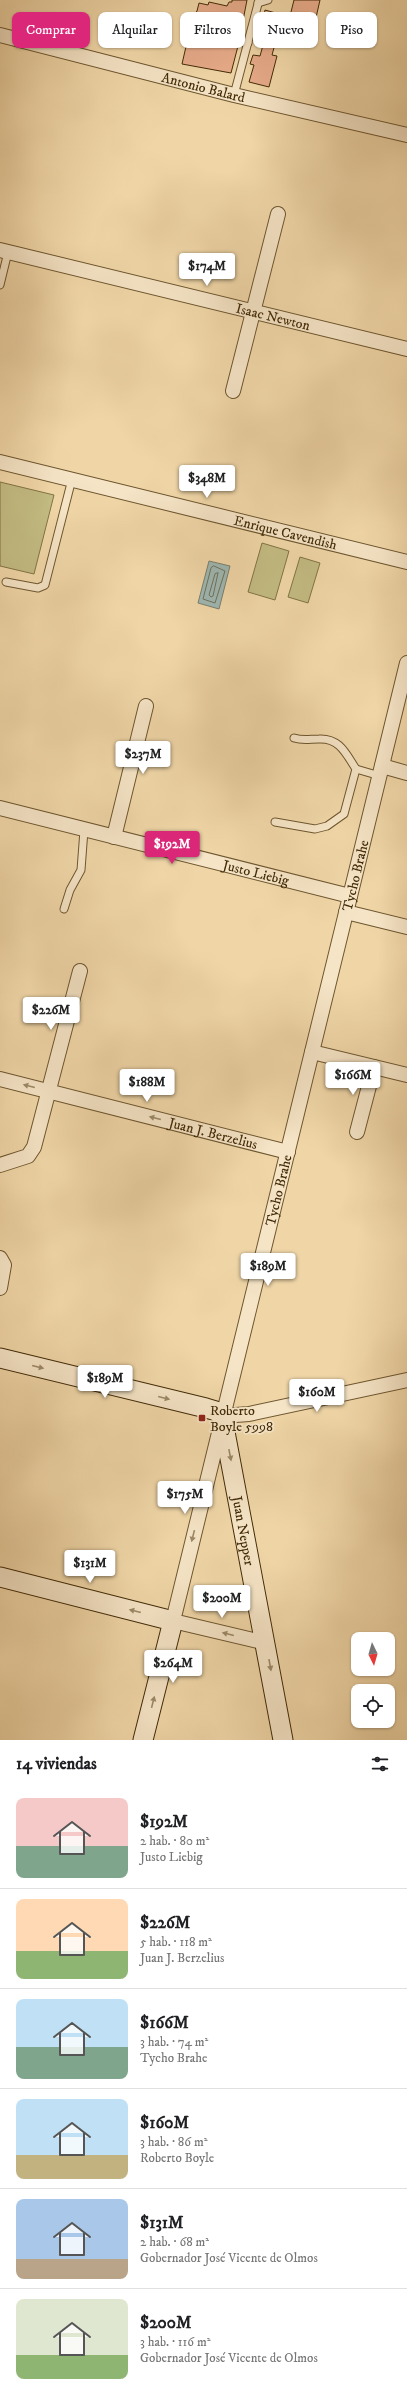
<!DOCTYPE html>
<html lang="es">
<head>
<meta charset="utf-8">
<style>
  :root { --surface:#fff; --page:#f6f6f6; --text:#202124; --muted:#757577; --line:#e0e0e0; --accent:#db2777 }
  body { margin:0; font-family:"IM FELL DW Pica",serif; background:var(--page); color:var(--text); height:100vh; display:flex; flex-direction:column; font-size:15px; white-space:nowrap }
  * { box-sizing:border-box; margin:0 }
  p { font-size:13px; color:var(--muted) }
  .icon { flex:none; width:22px; height:22px; fill:none; stroke:currentColor; stroke-width:2; stroke-linecap:round; stroke-linejoin:round }
  .map { position:relative; height:1740px; overflow:hidden }
  .sheet { display:flex; flex-direction:column; background:var(--surface); flex:1 }
  .sheet>* { flex:none }
  .banner { position:absolute; left:12px; top:12px; width:383px; height:36px; display:flex; gap:8px }
  .needle { width:26px; rotate:175deg }
  .tools { position:absolute; left:351px; top:1632px; display:grid; gap:8px }
  .tools a { display:grid; place-items:center; width:44px; height:44px; border-radius:8px; background:var(--surface); box-shadow:0 1px 3px #0004; font-size:20px }
  .price { position:absolute; translate:-50% -34px; padding:0 9px; border-radius:4px; background:#fff; color:#222; font-size:13px; line-height:26px; filter:drop-shadow(0 1px 2px #0008) }
  .price::after { content:''; position:absolute; left:50%; top:24px; width:12px; height:9px; margin-left:-6px; background:inherit; clip-path:polygon(0 0,100% 0,50% 100%) }
  .price.current { background:var(--accent); color:#fff }
  ul { padding:0; list-style:none }
  li { display:flex; align-items:center; gap:12px; height:100px; padding:0 16px }
  li+li { border-top:1px solid var(--line) }
  li span { display:grid; place-items:center; flex:none; width:112px; height:80px; border-radius:8px; color:#555 }
  li>.icon { margin-inline-start:auto }
  span .icon { width:48px; height:48px; fill:#fffc; stroke-width:1 }
  li b { font-size:17px }
  h2 { display:flex; justify-content:space-between; align-items:center; height:48px; padding:0 16px; font-size:17px }
  .pill { padding:0 14px; border-radius:8px; background:var(--surface); box-shadow:0 1px 3px #0004; font-size:14px; line-height:36px }
  .pill.current { background:var(--accent); color:#fff }
  .map>svg:first-child { display:block }
  .green { fill:#c2bb82; stroke:#827344 }
  .water { fill:#9eb7b2; stroke:#797f6e }
  .lines { fill:none; stroke-linecap:round; stroke-linejoin:round }
  .shore { stroke:#70715c; stroke-width:1 }
  .building { fill:#e7ab8a; stroke:#422b07 }
  .service-casing { stroke:#6e562f; stroke-width:9 }
  .minor-casing { stroke:#6e562f; stroke-width:16 }
  .secondary-casing { stroke:#422b07; stroke-width:21 }
  .service { stroke:#f5e4c6; stroke-width:7 }
  .minor { stroke:#f5e4c6; stroke-width:14 }
  .secondary { stroke:#f5e4c6; stroke-width:19 }
  .oneway { fill:#9c8866 }
  .poi-dot { fill:#8f2418; stroke:#f5e4c6; stroke-width:1.5 }
  .labels { text-anchor:middle; stroke-width:3.5; stroke-linejoin:round; paint-order:stroke }
  .street-label { font-size:14px; fill:#422b07; stroke:#f5e4c6 }
  .poi-label { font-size:14px; fill:#422b07; stroke:#f5e4c6; text-anchor:start }
</style>
</head>
<body>
<div class="map">
<svg width="407" height="1740" viewBox="0 0 407 1740">
  <rect width="100%" height="100%" fill="#f0d6a7"/>
  <filter id="stains"><feTurbulence type="fractalNoise" baseFrequency=".005" numOctaves="4"/><feColorMatrix values="0 0 0 0 .2 0 0 0 0 .09 0 0 0 0 .02 0 0 0 .5 -.17"/></filter>
  <radialGradient id="worn" r=".72"><stop offset=".6" stop-color="#630" stop-opacity="0"/><stop offset="1" stop-color="#630" stop-opacity=".3"/></radialGradient>
  <g class="green">
    <path d="M0,482L54,495L34,574L0,566Z"/>
    <path d="M262,543L289,551L275,600L248,592Z"/>
    <path d="M300,557L320,563L308,603L288,597Z"/>
  </g>
  <path class="water" d="M209,561L230,566L219,609L198,603Z"/>
  <g class="lines">
    <g class="shore">
      <path d="M214,566L225,571L215,603L203,599L211,568Z"/>
      <path d="M218,573L213,596L211,597L209,595L215,574Z"/>
    </g>
  </g>
  <g class="building">
    <path d="M232,0H247L240,36L216,31L210,35L214,41L238,46L231,73L182,64L193,16L197,11L199,3L208,5L209,2L227,6L229,2H232Z"/>
    <path d="M294,0H320L315,22L290,16Z"/>
    <path d="M265,10L283,15L272,55L277,56L269,87L249,82L254,65L250,64L253,55L260,56L265,38L261,37L265,25L262,24Z"/>
  </g>
  <g class="lines">
    <g class="service-casing">
      <g id="service">
        <path d="M258,3L268,0"/>
        <path d="M215,36L248,43"/>
        <path d="M234,95L259,0"/>
        <path d="M0,285L8,252"/>
        <path d="M6,582L38,588L45,585L72,479"/>
        <path d="M356,769L380,776"/>
        <path d="M275,822L315,829L327,826L344,814L356,769C346,754 340,738 319,739C310,739 303,741 294,738"/>
        <path d="M64,909L70,890L81,870L84,830"/>
      </g>
    </g>
    <g class="minor-casing">
      <g id="minor">
        <path id="s1" d="M0,35L234,95L407,135"/>
        <path id="s2" d="M0,250L407,349"/>
        <path d="M233,391L278,214"/>
        <path id="s3" d="M0,462L407,562"/>
        <path d="M382,766L407,773"/>
        <path id="s4" d="M0,808L350,896"/>
        <path d="M114,837L146,706"/>
        <path d="M346,912L407,927"/>
        <path d="M312,1052L407,1075"/>
        <path id="s5" d="M0,1079L288,1152"/>
        <path d="M357,1132L374,1067"/>
        <path d="M0,1165L28,1156L34,1147L80,971"/>
        <path d="M0,1258L4,1265L0,1288"/>
        <path d="M222,1416L249,1414L407,1380"/>
        <path id="s6" d="M266,1643L173,1621L407,663"/>
      </g>
    </g>
    <g class="secondary-casing">
      <g id="secondary">
        <path id="s7" d="M0,1358L206,1408L216,1411L222,1416L283,1740"/>
        <path d="M0,1577L173,1621L143,1740"/>
      </g>
    </g>
    <use href="#service" class="service"/>
    <use href="#minor" class="minor"/>
    <use href="#secondary" class="secondary"/>
  </g>
  <defs><path id="oneway-solid" d="M-6-.8H1V-3.2L6.5 0L1 3.2V.8H-6Z"/></defs>
  <g class="oneway">
    <use href="#oneway-solid" transform="translate(29 1086) rotate(-166)"/>
    <use href="#oneway-solid" transform="translate(155 1118) rotate(-166)"/>
    <use href="#oneway-solid" transform="translate(38 1367) rotate(14)"/>
    <use href="#oneway-solid" transform="translate(164 1398) rotate(14)"/>
    <use href="#oneway-solid" transform="translate(230 1455) rotate(79)"/>
    <use href="#oneway-solid" transform="translate(193 1536) rotate(104)"/>
    <use href="#oneway-solid" transform="translate(135 1611) rotate(-166)"/>
    <use href="#oneway-solid" transform="translate(228 1634) rotate(-166)"/>
    <use href="#oneway-solid" transform="translate(270 1665) rotate(80)"/>
    <use href="#oneway-solid" transform="translate(153 1702) rotate(-76)"/>
  </g>
  <rect class="poi-dot" x="198" y="1414" width="8" height="8" rx="2"/>
  <g class="labels">
    <g class="street-label">
      <text dy="5" stroke="none"><textPath href="#s1" startOffset="210">Antonio Balard</textPath></text>
      <text dy="5" stroke="none"><textPath href="#s2" startOffset="281">Isaac Newton</textPath></text>
      <text dy="5" stroke="none"><textPath href="#s3" startOffset="294">Enrique Cavendish</textPath></text>
      <text dy="5" stroke="none"><textPath href="#s4" startOffset="264">Justo Liebig</textPath></text>
      <text dy="5" stroke="none"><textPath href="#s6" startOffset="863">Tycho Brahe</textPath></text>
      <text dy="5" stroke="none"><textPath href="#s5" startOffset="220">Juan J. Berzelius</textPath></text>
      <text dy="5" stroke="none"><textPath href="#s6" startOffset="539">Tycho Brahe</textPath></text>
      <text dy="5" stroke="none"><textPath href="#s7" startOffset="347">Juan Nepper</textPath></text>
    </g>
    <g class="poi-label">
      <text x="210" y="1415">Roberto<tspan x="210" dy="16">Boyle 5998</tspan></text>
    </g>
  </g>
  <rect width="100%" height="100%" filter="url(#stains)"/>
  <rect width="100%" height="100%" fill="url(#worn)"/>
</svg>
<div class="tools">
<a><svg class="needle" viewBox="-14 -14 28 28"><path d="M0-13l5 13h-10z" fill="#e53935"/><path d="M0 13l5-13h-10z" fill="#757577"/></svg></a>
<a><svg class="icon" aria-label="locate" viewBox="0 0 24 24"><circle cx="12" cy="12" r="6"/><path d="M12 2v4M12 18v4M2 12h4M18 12h4"/></svg></a>
</div>
<b class="price" style="left:207px;top:287px">$174M</b>
<b class="price" style="left:207px;top:499px">$348M</b>
<b class="price" style="left:143px;top:775px">$237M</b>
<b class="price current" style="left:172px;top:865px">$192M</b>
<b class="price" style="left:51px;top:1031px">$226M</b>
<b class="price" style="left:353px;top:1096px">$166M</b>
<b class="price" style="left:147px;top:1103px">$188M</b>
<b class="price" style="left:268px;top:1287px">$189M</b>
<b class="price" style="left:105px;top:1399px">$189M</b>
<b class="price" style="left:317px;top:1413px">$160M</b>
<b class="price" style="left:185px;top:1515px">$175M</b>
<b class="price" style="left:90px;top:1584px">$131M</b>
<b class="price" style="left:222px;top:1619px">$200M</b>
<b class="price" style="left:173px;top:1684px">$264M</b>
<div class="banner">
<a class="pill current">Comprar</a>
<a class="pill">Alquilar</a>
<a class="pill">Filtros</a>
<a class="pill">Nuevo</a>
<a class="pill">Piso</a>
</div>
</div>
<section class="sheet">
<h2>14 viviendas<svg class="icon" aria-label="filters" viewBox="0 0 24 24"><path d="M4 7h16M4 17h16"/><circle cx="9" cy="7" r="2"/><circle cx="15" cy="17" r="2"/></svg></h2>
<ul>
<li><span style="background:linear-gradient(#f6c9c9 60%,#7fa58c 0)"><svg class="icon" aria-label="home" viewBox="0 0 24 24"><path d="M3 11l9-7 9 7M6 9v11h12V9"/></svg></span><div><b>$192M</b><p>2 hab. · 80 m²</p><p>Justo Liebig</p></div></li>
<li><span style="background:linear-gradient(#ffd9b3 65%,#8fb573 0)"><svg class="icon" aria-label="home" viewBox="0 0 24 24"><path d="M3 11l9-7 9 7M6 9v11h12V9"/></svg></span><div><b>$226M</b><p>5 hab. · 118 m²</p><p>Juan J. Berzelius</p></div></li>
<li><span style="background:linear-gradient(#bfe0f5 60%,#7fa58c 0)"><svg class="icon" aria-label="home" viewBox="0 0 24 24"><path d="M3 11l9-7 9 7M6 9v11h12V9"/></svg></span><div><b>$166M</b><p>3 hab. · 74 m²</p><p>Tycho Brahe</p></div></li>
<li><span style="background:linear-gradient(#bfe0f5 70%,#c2b280 0)"><svg class="icon" aria-label="home" viewBox="0 0 24 24"><path d="M3 11l9-7 9 7M6 9v11h12V9"/></svg></span><div><b>$160M</b><p>3 hab. · 86 m²</p><p>Roberto Boyle</p></div></li>
<li><span style="background:linear-gradient(#a9c7e8 75%,#b9a48a 0)"><svg class="icon" aria-label="home" viewBox="0 0 24 24"><path d="M3 11l9-7 9 7M6 9v11h12V9"/></svg></span><div><b>$131M</b><p>2 hab. · 68 m²</p><p>Gobernador José Vicente de Olmos</p></div></li>
<li><span style="background:linear-gradient(#dfe7d0 70%,#8fb573 0)"><svg class="icon" aria-label="home" viewBox="0 0 24 24"><path d="M3 11l9-7 9 7M6 9v11h12V9"/></svg></span><div><b>$200M</b><p>3 hab. · 116 m²</p><p>Gobernador José Vicente de Olmos</p></div></li>
</ul>
</section>
</body>
</html>
